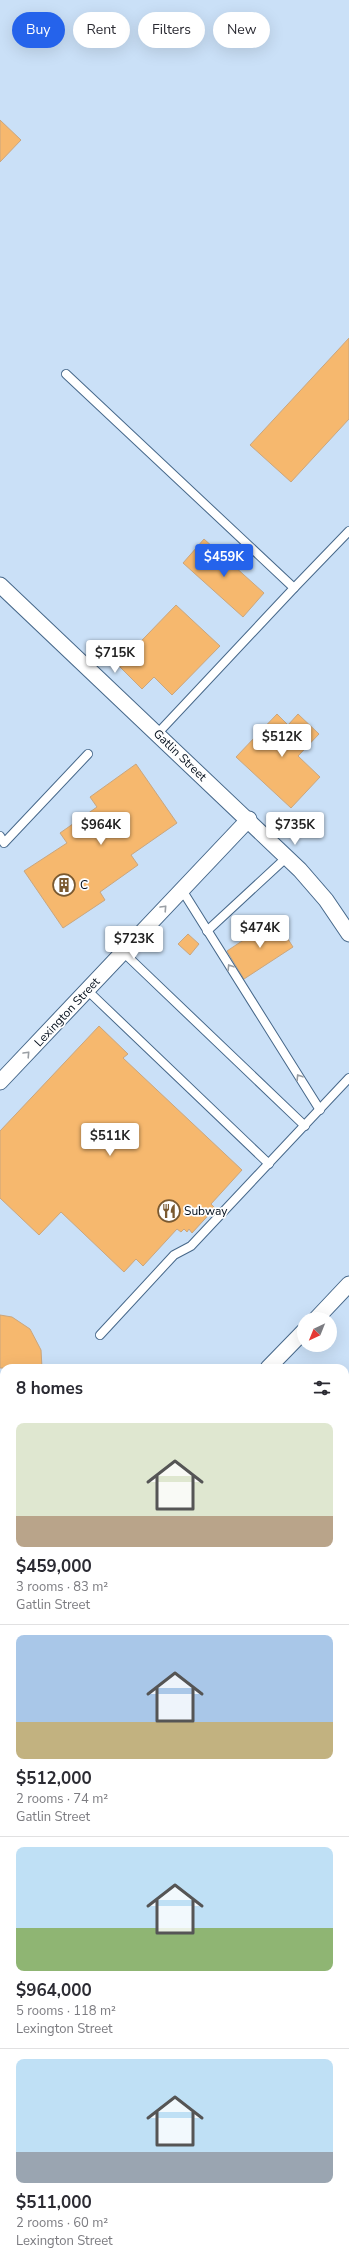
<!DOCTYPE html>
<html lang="en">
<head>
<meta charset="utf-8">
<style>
  :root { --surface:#fff; --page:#f2f2f3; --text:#2b2b33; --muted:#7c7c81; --line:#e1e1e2; --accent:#2563eb }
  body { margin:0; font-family:"Nunito Sans",sans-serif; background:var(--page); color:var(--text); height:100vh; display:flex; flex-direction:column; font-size:15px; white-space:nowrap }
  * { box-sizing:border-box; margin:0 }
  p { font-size:13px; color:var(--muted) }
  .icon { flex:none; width:22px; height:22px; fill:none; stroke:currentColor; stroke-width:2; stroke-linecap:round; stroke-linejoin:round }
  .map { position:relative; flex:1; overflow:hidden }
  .drawer { position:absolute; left:0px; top:1364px; width:349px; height:904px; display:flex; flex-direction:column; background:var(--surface); border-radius:12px 12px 0 0; box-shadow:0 4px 16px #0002 }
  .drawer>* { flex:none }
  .hud { position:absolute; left:12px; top:12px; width:325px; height:36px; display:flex; gap:8px }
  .needle { width:26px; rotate:223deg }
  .fabs { position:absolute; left:297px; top:1312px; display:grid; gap:8px }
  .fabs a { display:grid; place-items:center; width:40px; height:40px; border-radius:50%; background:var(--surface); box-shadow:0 4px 16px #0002; font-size:20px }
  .price { position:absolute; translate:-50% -34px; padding:0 9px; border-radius:4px; background:#fff; color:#222; font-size:13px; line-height:26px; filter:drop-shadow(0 1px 2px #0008) }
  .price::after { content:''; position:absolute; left:50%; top:24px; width:12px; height:9px; margin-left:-6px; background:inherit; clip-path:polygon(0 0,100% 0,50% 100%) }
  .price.selected { background:var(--accent); color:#fff }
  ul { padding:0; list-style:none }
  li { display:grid; align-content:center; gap:8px; height:212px; padding:0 16px }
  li+li { border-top:1px solid var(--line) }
  li span { display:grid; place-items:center; height:124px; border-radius:8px; color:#555 }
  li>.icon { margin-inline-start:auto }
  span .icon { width:72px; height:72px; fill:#fffc; stroke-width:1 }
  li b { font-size:17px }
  h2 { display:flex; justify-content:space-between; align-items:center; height:48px; padding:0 16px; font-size:17px }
  .chip { padding:0 14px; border-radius:18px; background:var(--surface); box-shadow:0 4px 16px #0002; font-size:14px; line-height:36px }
  .chip.selected { background:var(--accent); color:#fff }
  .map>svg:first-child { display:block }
  .building { fill:#f6b86e; stroke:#c9a67f }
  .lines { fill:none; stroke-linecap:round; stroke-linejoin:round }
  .service-casing { stroke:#47688a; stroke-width:10 }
  .minor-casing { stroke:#47688a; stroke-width:17 }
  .tertiary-casing { stroke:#47688a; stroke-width:21 }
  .service { stroke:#fff; stroke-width:8 }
  .minor { stroke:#fff; stroke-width:15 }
  .tertiary { stroke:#fff; stroke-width:19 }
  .oneway { stroke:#9a9fa4 }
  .labels { text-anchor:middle; stroke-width:3.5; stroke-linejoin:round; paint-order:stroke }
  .street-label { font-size:12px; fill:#030e1b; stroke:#fefefe }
  .poi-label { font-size:12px; fill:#030e1b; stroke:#fefefe; text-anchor:start }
</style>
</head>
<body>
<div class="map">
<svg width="349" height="2268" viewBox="0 0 349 2268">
  <rect width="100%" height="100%" fill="#cae0f7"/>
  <g class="building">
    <path d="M0,120L21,140L0,162Z"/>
    <path d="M349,338V419L291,482L250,445Z"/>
    <path d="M204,539L264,593L243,617L183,563Z"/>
    <path d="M176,605L220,646L172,695L154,677L142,689L118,665Z"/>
    <path d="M277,714L288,725L298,714L319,734L298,756L320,777L291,808L236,757Z"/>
    <path d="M136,764L177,823L131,855L138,865L100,892L105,900L63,928L24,871L67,843L60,833L97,807L90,797Z"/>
    <path d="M275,919L293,947L244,979L227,951Z"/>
    <path d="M188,934L199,944L190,955L178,944Z"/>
    <path d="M99,1026L128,1054L123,1058L242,1170L211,1204L215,1208L192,1233L189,1229L187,1232L184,1229L181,1232L177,1229L143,1266L136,1259L124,1272L61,1212L39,1235L0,1198V1131Z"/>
    <path d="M0,1315L12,1317L30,1329L41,1350L42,1368H0Z"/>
  </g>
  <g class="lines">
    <g class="service-casing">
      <g id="service">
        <path d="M66,374L294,588L158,733"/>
        <path d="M294,588L349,531"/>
        <path d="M0,836L4,843L88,754"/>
        <path d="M182,890L320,1110"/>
        <path d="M207,931L287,857"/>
        <path d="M123,952L305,1126"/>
        <path d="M87,990L269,1164"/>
        <path d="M100,1335L174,1255L191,1246L349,1078"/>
      </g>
    </g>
    <g class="minor-casing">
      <g id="minor">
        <path d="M0,585L300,870L326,900L349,934"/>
        <path d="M0,1082L249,819"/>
        <path d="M316,1319L349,1284"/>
        <path d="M268,1368L304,1331"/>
        <path d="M0,1702L4,1705"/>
        <path d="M345,1758L349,1754"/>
        <path d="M345,1809L349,1812"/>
        <path d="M0,1973L4,1977"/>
        <path d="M345,2026L349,2029"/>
        <path d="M0,2246L4,2249"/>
        <path d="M19,2264L23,2268"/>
        <path d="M308,2264L312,2268"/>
      </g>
    </g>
    <g class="tertiary-casing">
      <path id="tertiary" d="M0,1486L4,1490"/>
    </g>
    <use href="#service" class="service"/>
    <use href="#minor" class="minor"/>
    <use href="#tertiary" class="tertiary"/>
  </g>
  <defs><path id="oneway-chevron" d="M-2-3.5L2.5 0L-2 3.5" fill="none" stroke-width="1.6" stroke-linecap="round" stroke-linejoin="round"/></defs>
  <g class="oneway">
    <use href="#oneway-chevron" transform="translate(164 908) rotate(-47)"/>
    <use href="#oneway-chevron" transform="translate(230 967) rotate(-122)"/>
    <use href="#oneway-chevron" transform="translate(27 1054) rotate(-47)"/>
    <use href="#oneway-chevron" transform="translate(299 1077) rotate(-122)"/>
  </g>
  <defs>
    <g id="building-ring" transform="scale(1.15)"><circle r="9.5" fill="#fefefe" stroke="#7a5930" stroke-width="1.5"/><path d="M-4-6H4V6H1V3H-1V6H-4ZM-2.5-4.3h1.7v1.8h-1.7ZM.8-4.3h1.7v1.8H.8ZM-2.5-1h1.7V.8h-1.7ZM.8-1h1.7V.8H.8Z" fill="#7a5930"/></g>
    <g id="restaurant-ring" transform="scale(1.15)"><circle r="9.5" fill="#fefefe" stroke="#7a5930" stroke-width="1.5"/><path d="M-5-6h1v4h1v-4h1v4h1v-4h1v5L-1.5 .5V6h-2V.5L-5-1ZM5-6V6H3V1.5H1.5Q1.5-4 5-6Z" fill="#7a5930"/></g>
  </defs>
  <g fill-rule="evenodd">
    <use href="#building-ring" x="64" y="885"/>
    <use href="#restaurant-ring" x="169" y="1211"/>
  </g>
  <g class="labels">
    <g class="street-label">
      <text transform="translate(180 755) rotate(44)" y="4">Gatlin Street</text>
      <text transform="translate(67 1012) rotate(-47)" y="4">Lexington Street</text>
    </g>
    <g class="poi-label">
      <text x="80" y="889">C</text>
      <text x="184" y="1215">Subway</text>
    </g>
  </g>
</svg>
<div class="fabs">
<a><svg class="needle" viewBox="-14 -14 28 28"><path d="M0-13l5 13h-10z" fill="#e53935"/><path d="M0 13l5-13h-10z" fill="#7c7c81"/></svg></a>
</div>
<b class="price selected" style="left:224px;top:578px">$459K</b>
<b class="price" style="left:115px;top:674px">$715K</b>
<b class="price" style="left:282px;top:758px">$512K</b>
<b class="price" style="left:101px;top:846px">$964K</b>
<b class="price" style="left:295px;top:846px">$735K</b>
<b class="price" style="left:260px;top:949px">$474K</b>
<b class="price" style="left:134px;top:960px">$723K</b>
<b class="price" style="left:110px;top:1157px">$511K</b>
<div class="hud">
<a class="chip selected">Buy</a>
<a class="chip">Rent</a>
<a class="chip">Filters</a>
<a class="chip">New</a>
</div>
<section class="drawer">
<h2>8 homes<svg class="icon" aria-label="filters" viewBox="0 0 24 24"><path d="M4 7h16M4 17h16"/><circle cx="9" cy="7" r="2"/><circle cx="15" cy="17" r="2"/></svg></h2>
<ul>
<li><span style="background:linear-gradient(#dfe7d0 75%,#b9a48a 0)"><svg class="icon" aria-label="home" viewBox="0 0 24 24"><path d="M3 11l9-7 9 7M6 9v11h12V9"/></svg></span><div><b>$459,000</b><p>3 rooms · 83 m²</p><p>Gatlin Street</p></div></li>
<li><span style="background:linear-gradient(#a9c7e8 70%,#c2b280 0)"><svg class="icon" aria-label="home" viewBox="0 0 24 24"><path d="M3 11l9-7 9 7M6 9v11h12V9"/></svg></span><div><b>$512,000</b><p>2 rooms · 74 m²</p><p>Gatlin Street</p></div></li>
<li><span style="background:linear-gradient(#bfe0f5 65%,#8fb573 0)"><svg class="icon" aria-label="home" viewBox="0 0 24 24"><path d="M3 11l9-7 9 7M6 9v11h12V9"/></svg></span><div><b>$964,000</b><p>5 rooms · 118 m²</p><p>Lexington Street</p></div></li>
<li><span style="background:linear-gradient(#bfe0f5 75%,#9aa5b1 0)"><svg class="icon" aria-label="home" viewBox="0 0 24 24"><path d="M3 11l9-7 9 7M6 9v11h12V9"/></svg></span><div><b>$511,000</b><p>2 rooms · 60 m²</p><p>Lexington Street</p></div></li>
</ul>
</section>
</div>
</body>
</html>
